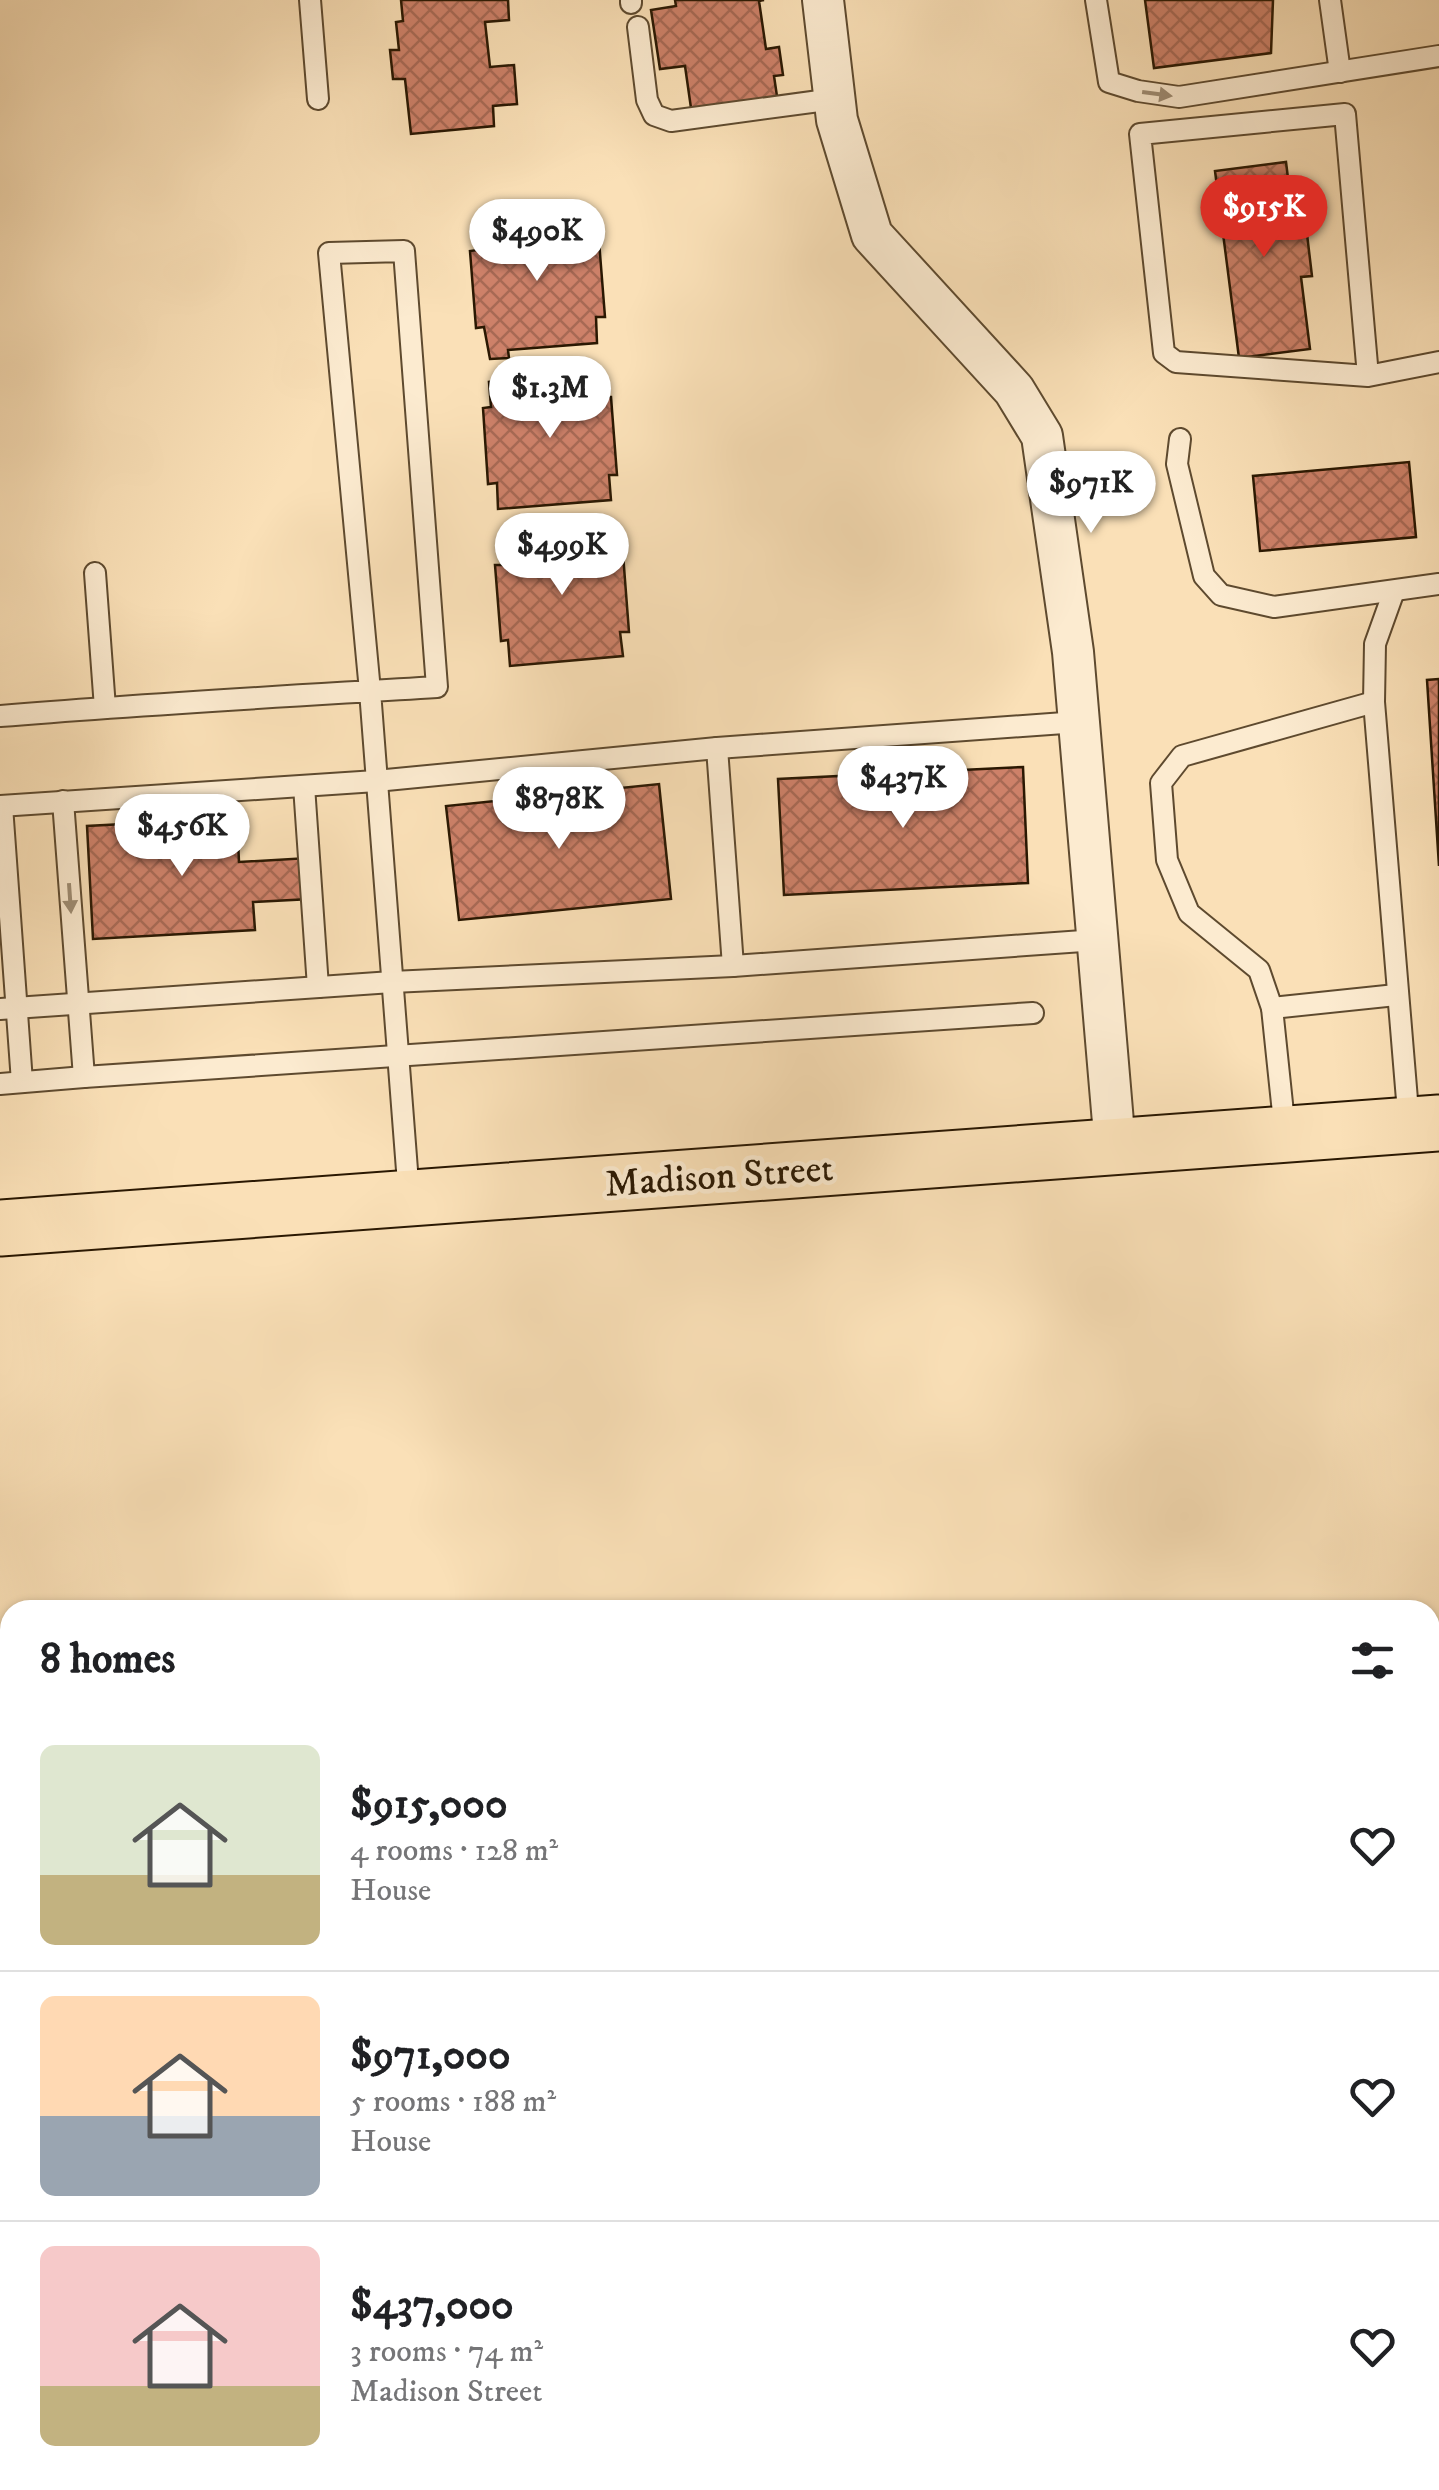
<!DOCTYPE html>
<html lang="en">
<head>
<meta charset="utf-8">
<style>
  :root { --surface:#fff; --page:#f2f2f2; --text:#202124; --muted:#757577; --line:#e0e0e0; --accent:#d93025 }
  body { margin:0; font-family:"IM FELL DW Pica",serif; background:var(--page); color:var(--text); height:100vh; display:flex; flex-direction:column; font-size:38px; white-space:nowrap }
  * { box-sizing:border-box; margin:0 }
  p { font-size:32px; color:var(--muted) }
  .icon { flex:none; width:55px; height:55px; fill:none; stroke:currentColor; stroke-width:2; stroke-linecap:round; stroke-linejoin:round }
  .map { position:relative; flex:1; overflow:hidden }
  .panel { position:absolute; left:0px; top:1600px; width:1440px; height:890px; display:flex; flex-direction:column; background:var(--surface); border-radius:30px 30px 0 0; box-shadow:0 2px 8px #0004 }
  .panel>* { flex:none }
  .price { position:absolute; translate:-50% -85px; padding:0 22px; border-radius:35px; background:#fff; color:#222; font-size:32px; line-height:65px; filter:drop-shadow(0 2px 5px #0008) }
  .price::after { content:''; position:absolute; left:50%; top:60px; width:30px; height:22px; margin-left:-15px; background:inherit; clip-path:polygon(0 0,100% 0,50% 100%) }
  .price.on { background:var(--accent); color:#fff }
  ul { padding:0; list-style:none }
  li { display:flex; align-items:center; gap:30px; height:250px; padding:0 40px }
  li+li { border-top:2px solid var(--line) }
  li span { display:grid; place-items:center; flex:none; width:280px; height:200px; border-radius:15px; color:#555 }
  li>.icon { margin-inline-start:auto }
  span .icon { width:120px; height:120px; fill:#fffc; stroke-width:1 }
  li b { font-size:42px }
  h2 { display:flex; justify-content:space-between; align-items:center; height:120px; padding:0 40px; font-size:42px }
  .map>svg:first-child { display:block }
  .building { fill:url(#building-cross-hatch); stroke:#2a1802; stroke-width:2.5 }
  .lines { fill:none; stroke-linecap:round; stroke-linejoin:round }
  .service-casing { stroke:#5e4a2f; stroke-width:24 }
  .minor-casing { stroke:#5e4a2f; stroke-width:44 }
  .primary-casing { stroke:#2a1802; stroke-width:59 }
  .service { stroke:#fcebd0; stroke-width:20 }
  .minor { stroke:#fcebd0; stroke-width:40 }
  .primary { stroke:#fae0b7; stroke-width:55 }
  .oneway { fill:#9e8c73 }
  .labels { text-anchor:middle; stroke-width:9; stroke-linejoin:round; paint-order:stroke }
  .street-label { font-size:38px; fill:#2a1802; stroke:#fcebd0 }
</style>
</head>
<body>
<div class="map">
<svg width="1439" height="2490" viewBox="0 0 1439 2490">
  <defs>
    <pattern id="building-cross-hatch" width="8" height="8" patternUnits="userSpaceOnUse" patternTransform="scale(2.5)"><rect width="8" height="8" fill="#cd8169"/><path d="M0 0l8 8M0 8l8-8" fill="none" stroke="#a76954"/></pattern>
  </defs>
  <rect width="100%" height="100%" fill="#fae0b7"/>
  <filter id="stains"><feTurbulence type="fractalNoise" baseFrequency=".002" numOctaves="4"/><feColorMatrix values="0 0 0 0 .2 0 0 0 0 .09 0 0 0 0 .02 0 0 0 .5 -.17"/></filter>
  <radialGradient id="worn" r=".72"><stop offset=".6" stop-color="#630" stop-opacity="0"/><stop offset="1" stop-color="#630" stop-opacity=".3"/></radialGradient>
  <g class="building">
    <path d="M401,0H508L509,20L485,22L490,67L514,65L517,104L493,106L494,126L411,134L405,79H393L390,50H399L396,22L403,21Z"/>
    <path d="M675,0H764L759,1L766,49L779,47L783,75L774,76L778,103L692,115L685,66L660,69L651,10L676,6Z"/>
    <path d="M1145,0H1273L1271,53L1154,68Z"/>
    <path d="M1286,162L1295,235L1307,234L1312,276L1301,277L1310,349L1239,358L1215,171Z"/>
    <path d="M589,216L591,242L599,241L605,317H596L597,343L508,350L509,358L490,359L484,327L476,328L470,251L478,250L477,225Z"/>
    <path d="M600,373L602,397H611L617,475H609L611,500L498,509L497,483L488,484L483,408L491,407L489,382Z"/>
    <path d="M1409,462L1416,537L1260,551L1253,476Z"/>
    <path d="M613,531L614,554H623L629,632H620L623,656L510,666L508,640L501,641L495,565H504L502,540Z"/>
    <path d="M1439,679V866L1427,680Z"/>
    <path d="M1023,767L1028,883L784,895L778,779Z"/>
    <path d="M659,784L671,899L459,920L446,806Z"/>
    <path d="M237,818L239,862L308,858L310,899L253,902L255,930L93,939L87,826Z"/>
  </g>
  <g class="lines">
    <g class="service-casing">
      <g id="service">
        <path d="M310,0L318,99"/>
        <path d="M631,0V3"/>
        <path d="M1096,0L1109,82L1138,91L1179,97L1439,56"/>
        <path d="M1330,0L1340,72"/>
        <path d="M638,27L647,100L654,115L671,121L834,99"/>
        <path d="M1368,376L1345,114L1140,134L1164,353L1176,362L1368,376L1439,362"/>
        <path d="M1180,439L1177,464L1204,576L1221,595L1274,607L1439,584"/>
        <path d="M95,573L105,708"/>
        <path d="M1394,591L1375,644L1374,702L1409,1124"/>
        <path d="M0,716C146,704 292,696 437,687L404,251L329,253L370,691L409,1196"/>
        <path d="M717,748L733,966"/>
        <path d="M304,786L318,987"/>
        <path d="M63,801L84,1077L1033,1013"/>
        <path d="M0,806L376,781L717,748L1078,722"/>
        <path d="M2,806L22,1082"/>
        <path d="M1272,1008L1259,970L1189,913L1167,860L1161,783L1182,756L1374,702"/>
        <path d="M0,1009L392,982L733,966L1097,940"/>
        <path d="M0,1084L84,1077"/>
        <path d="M1285,1132L1272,1008L1396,995"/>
      </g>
    </g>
    <g class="minor-casing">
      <path id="minor" d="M823,0L837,120L872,235L1014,390L1042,436L1073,652L1115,1146"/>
    </g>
    <g class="primary-casing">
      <path id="primary" d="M0,1228L1439,1123"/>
    </g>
    <use href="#service" class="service"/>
    <use href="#minor" class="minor"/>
    <use href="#primary" class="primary"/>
  </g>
  <defs><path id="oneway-solid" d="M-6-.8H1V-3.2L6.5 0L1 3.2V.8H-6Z" transform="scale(2.5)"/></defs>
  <g class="oneway">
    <use href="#oneway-solid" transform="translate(1157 94) rotate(8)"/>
    <use href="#oneway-solid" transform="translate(70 898) rotate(86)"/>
  </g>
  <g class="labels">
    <g class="street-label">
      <text transform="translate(719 1175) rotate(-4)" y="13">Madison Street</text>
    </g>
  </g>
  <rect width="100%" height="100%" filter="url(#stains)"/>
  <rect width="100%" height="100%" fill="url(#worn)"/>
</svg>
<b class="price on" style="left:1264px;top:260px">$915K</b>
<b class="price" style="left:537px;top:284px">$490K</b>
<b class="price" style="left:550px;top:441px">$1.3M</b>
<b class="price" style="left:1091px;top:536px">$971K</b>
<b class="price" style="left:562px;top:598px">$499K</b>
<b class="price" style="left:903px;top:831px">$437K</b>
<b class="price" style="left:559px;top:852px">$878K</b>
<b class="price" style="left:182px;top:879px">$456K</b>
<section class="panel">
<h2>8 homes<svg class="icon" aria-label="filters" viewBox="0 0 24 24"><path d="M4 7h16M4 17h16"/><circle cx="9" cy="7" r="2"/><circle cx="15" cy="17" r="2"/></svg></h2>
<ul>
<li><span style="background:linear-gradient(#dfe7d0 65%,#c2b280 0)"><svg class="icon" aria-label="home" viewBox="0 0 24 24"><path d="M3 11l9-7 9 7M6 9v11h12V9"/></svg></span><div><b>$915,000</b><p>4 rooms · 128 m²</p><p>House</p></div><svg class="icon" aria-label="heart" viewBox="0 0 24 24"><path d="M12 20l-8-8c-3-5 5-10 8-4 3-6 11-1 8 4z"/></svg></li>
<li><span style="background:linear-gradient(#ffd9b3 60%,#9aa5b1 0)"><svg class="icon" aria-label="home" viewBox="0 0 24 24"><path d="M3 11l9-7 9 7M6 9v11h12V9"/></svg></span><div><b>$971,000</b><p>5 rooms · 188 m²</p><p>House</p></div><svg class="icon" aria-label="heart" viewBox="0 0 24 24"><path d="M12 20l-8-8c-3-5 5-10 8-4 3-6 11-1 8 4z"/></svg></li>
<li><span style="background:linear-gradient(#f6c9c9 70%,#c2b280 0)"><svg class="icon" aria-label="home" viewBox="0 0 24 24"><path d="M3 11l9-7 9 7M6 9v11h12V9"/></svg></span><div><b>$437,000</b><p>3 rooms · 74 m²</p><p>Madison Street</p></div><svg class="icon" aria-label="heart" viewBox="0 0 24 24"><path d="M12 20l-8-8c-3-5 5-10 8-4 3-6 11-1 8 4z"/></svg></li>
</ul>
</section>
</div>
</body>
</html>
